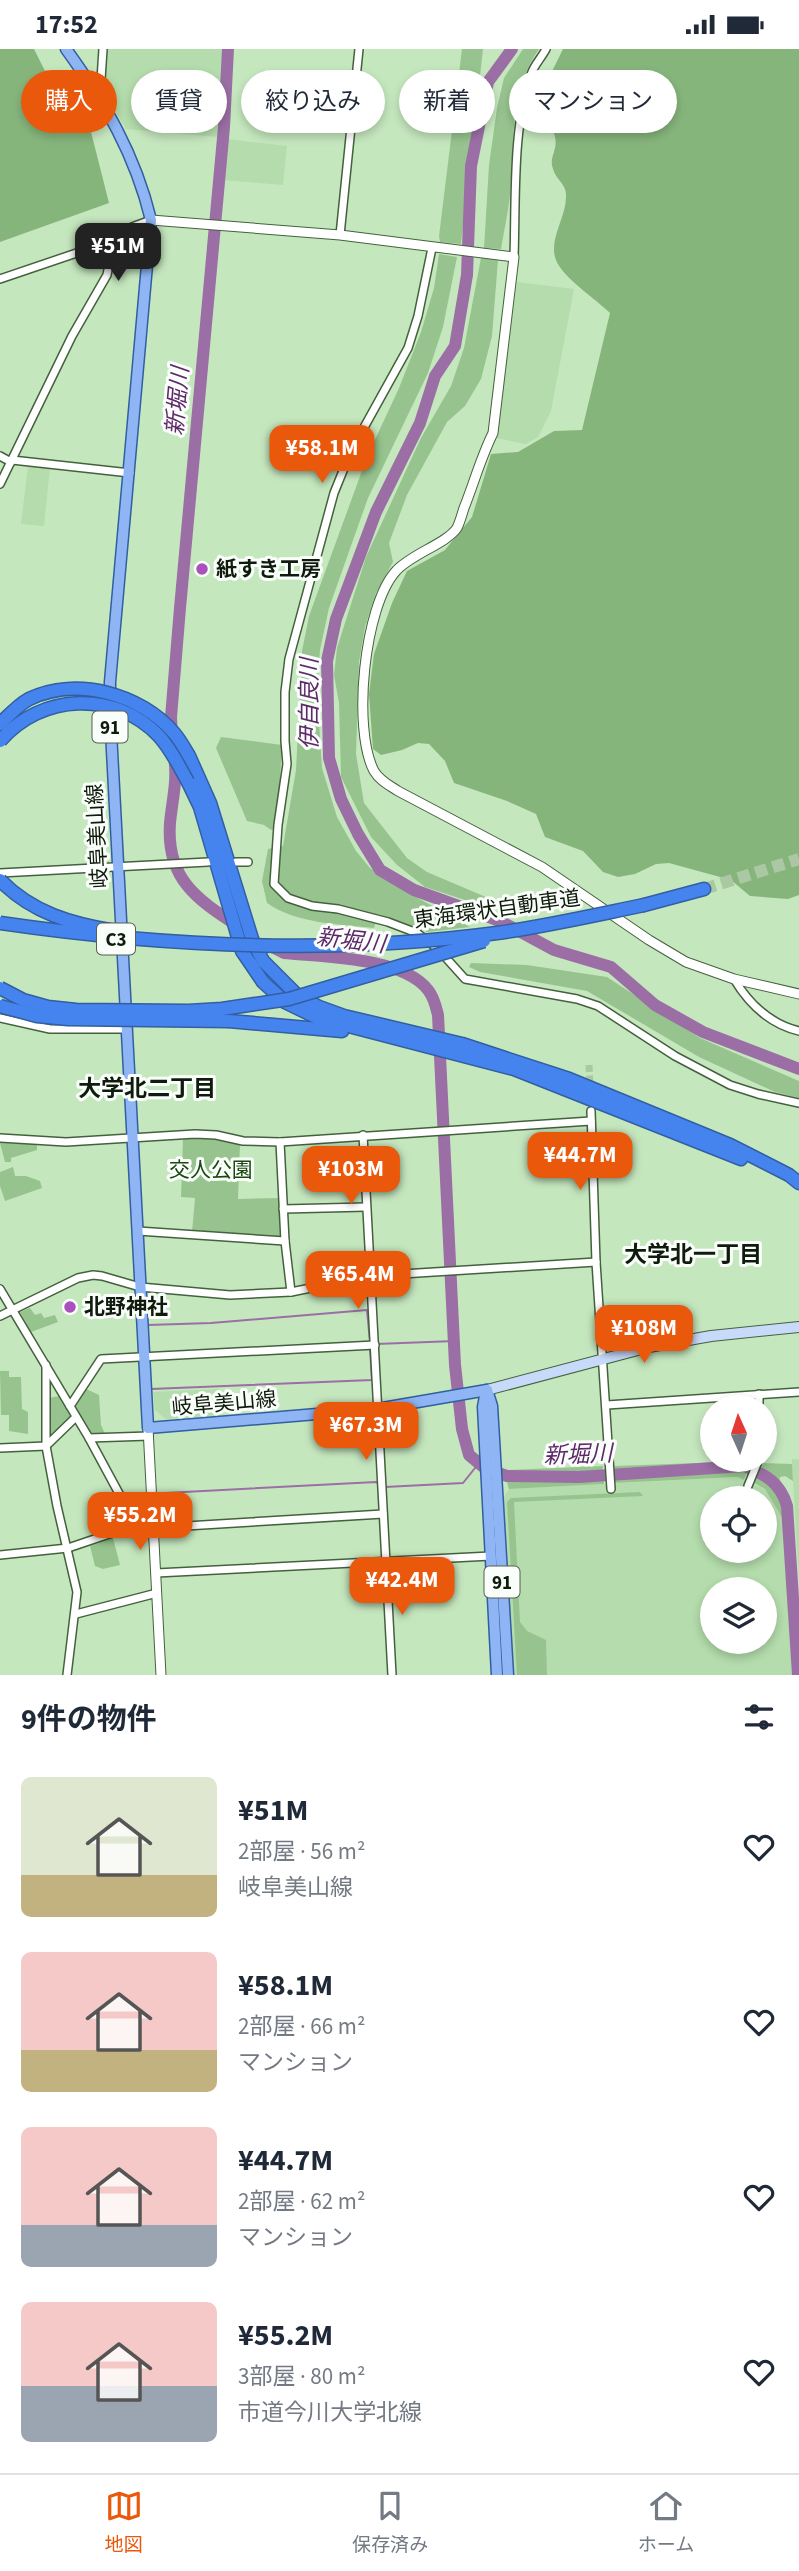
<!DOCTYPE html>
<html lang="ja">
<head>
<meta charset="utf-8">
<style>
  :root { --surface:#fff; --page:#f6f6f7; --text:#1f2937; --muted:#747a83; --line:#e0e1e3; --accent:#ea580c }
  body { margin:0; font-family:"Source Sans 3","Noto Sans JP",sans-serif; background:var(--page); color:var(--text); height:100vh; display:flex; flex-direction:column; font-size:26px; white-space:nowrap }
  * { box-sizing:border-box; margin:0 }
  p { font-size:23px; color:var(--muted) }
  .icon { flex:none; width:38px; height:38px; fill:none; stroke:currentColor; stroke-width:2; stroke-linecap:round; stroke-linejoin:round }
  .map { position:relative; height:1626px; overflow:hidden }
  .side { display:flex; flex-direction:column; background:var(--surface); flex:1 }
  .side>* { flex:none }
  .hud { position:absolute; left:21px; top:21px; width:758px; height:63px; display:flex; gap:14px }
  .needle { width:46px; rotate:357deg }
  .controls { position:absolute; left:700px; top:1346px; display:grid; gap:14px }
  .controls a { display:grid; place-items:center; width:77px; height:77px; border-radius:50%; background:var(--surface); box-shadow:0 4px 10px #0003; font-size:35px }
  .price { position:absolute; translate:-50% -60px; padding:0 16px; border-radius:14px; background:var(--accent); color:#fff; font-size:23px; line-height:46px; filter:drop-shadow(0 2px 4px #0008) }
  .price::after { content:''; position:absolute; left:50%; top:42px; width:21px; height:16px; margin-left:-10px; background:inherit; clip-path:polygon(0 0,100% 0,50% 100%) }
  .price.active { background:#222; color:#fff }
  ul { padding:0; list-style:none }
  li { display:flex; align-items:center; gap:21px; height:175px; padding:0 21px }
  li span { display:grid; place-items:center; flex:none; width:196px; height:140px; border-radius:10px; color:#555 }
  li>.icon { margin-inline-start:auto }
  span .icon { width:84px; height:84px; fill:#fffc; stroke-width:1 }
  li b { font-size:30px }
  h2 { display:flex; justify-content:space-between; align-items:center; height:84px; padding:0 21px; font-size:30px }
  .chip { padding:0 24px; border-radius:32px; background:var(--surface); box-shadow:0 4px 10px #0003; font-size:24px; line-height:63px }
  .chip.active { background:var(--accent); color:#fff }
  .status { display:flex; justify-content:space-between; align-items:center; height:49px; padding:0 35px; background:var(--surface); direction:ltr }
  .status svg { height:19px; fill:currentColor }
  .menu { display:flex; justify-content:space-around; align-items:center; height:98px; border-top:2px solid var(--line); background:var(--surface); font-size:19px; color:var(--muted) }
  .menu a { display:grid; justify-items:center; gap:4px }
  .menu .active { color:var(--accent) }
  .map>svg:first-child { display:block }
  .built { fill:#b4dcac; fill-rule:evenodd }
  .green { fill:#97c48e }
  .forest { fill:#86b57c }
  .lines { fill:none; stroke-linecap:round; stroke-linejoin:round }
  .stream { stroke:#9b6fa5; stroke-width:2 }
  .river { stroke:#9b6fa5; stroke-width:12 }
  .minor-tunnel { stroke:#aac8a3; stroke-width:7; stroke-dasharray:7 3.5; stroke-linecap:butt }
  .motorway-tunnel { stroke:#aac8a3; stroke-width:12; stroke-dasharray:12 6; stroke-linecap:butt }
  .minor-casing { stroke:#44613d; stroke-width:10 }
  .tertiary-casing { stroke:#44613d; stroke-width:11 }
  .secondary-casing { stroke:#44613d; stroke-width:12 }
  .primary-casing { stroke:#325fa0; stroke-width:13 }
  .motorway-casing { stroke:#325fa0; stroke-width:15 }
  .minor { stroke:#fff; stroke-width:7 }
  .tertiary { stroke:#fff; stroke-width:9 }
  .secondary { stroke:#c7dafa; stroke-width:10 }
  .primary { stroke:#8fb5f5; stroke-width:10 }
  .motorway { stroke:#4584ef; stroke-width:12 }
  .motorway-bridge-casing { stroke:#325fa0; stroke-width:15; stroke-linecap:butt }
  .motorway-bridge { stroke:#4584ef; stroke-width:12 }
  .poi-dot { fill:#aa51bd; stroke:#fafefa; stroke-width:2.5 }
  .labels { text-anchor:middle; stroke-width:6; stroke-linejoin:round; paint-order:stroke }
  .shield { fill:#fafefa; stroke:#565f53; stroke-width:2 }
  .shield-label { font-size:19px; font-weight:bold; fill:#0f1b0c }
  .poi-label { font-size:21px; font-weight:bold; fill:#0f1b0c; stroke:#fafefa; text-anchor:start }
  .street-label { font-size:21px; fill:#0f1b0c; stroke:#fafefa }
  .park-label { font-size:21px; fill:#1a480f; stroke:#fafefa }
  .water-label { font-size:23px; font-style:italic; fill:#60286c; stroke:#fafefa }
  .neighbourhood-label { font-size:23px; font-weight:bold; fill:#0f1b0c; stroke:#fafefa }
</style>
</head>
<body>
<div class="status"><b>17:52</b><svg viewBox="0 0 49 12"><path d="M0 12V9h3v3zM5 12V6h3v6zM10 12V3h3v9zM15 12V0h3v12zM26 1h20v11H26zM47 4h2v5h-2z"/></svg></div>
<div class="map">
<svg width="799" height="1626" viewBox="0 0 799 1626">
  <rect width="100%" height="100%" fill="#c5e7be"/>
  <g class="built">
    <path d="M106,0H225L219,88L126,80L102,41Z"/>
    <path d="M227,90L287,97L283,136L224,131Z"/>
    <path d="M517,233L574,240L551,362L538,388L526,395L496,389Z"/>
    <path d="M28,417L50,419L44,477L21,475Z"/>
    <path d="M220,1340L222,1366L166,1370L155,1361L153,1343Z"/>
    <path d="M792,1410H799V1530L792,1415Z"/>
    <path d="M738,1428L765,1440L783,1470L792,1626H512L503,1449L509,1440ZM712,1449H765V1502H712ZM712,1540H765V1592H712Z"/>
  </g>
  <g class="green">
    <path d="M462,0H483L461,195L440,193L439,187Z"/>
    <path d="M523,0H539C509,42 514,97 510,146C508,164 504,182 501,200L484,199L489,116L497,59L504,29Z"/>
    <path d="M439,205L457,208L443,278L428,324L368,449L329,559L320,601L317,643L322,719L337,768L356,802L370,819L398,838L470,878L427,883L378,865L374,879C339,875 297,875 267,854L262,832L268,800L283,797L296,721L302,602L309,567L367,408L399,339L421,283L434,239Z"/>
    <path d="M481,209L498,211L492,287L481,330L465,357L447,373L407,446L389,494L393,513L376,544L365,578L359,613L356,705L364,754L407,809L427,823L512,859V862L471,853L425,838L397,816L371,788L341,728L339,654L334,626L337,599L366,508L421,389L451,337L464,299Z"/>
    <path d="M221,688L282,696L277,779L271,781L264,776L247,772L216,699Z"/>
    <path d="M471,914L527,916L607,928L700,989L799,1032V1049L775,1043L699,1008L587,942L480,923L469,918Z"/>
    <path d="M203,1089L240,1095L238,1150L280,1149L282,1190L192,1183L195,1149L181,1148L183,1090Z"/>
    <path d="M0,1094L37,1095V1101L11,1109V1113H5Z"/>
    <path d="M13,1118L15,1127H26L40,1132L42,1139L5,1152L0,1137V1123Z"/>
    <path d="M30,1259L35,1266L41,1264L44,1269L55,1266L58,1273L31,1283L20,1263Z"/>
    <path d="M0,1322H9V1328H21L22,1360L28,1363V1385L9,1382V1366H1Z"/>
    <path d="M84,1339L99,1346L101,1376L105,1385L88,1384L73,1355Z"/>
    <path d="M60,1347L71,1362V1368L48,1392V1349Z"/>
    <path d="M752,1412L742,1415L615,1423L614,1417Z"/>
    <path d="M763,1414L792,1415L793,1432L785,1427L780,1428L778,1445L788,1467L783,1470L765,1440L754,1434Z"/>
    <path d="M603,1417L602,1424L507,1426V1421Z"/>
    <path d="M743,1420L748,1422L744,1431L738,1428L615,1434V1428Z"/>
    <path d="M604,1429V1435L509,1440L506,1430Z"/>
    <path d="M640,1443L643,1447L514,1453L520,1573L527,1582L546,1591L547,1626H517L507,1453L511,1449Z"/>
    <path d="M113,1489L120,1516L103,1520L95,1517L90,1497Z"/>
  </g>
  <g class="forest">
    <path d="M0,0H34L54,40L88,71L109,154L0,193Z"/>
    <path d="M563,0H799V846L788,850L750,847L731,831L669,814L656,815L635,825L618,828L603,823L583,802L545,788L536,765L507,752L454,734L445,712L429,695L418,694L402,701L381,706L373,700L369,645L374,605L392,554L407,522L445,501L472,468L491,405L518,403L554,382L582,381L610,264C596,250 563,229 556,211C548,191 566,169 566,148C567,135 556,131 553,120C550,112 553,107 555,99C559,81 544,71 534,59Z"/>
  </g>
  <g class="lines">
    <g class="stream">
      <path d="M148,1276L211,1274L367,1261L370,1293"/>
      <path d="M376,1295L455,1292"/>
      <path d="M151,1340L372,1331L370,1299"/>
      <path d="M385,1438L463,1434L479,1414"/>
      <path d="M165,1444L376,1433L380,1435"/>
    </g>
    <g class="river">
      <path d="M512,0L488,33L471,117L467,226L455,297L435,327L420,374L376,463L336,570L327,612L329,709L341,750L358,785L380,821L414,841L500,872L554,901L611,918L655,956L703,983L799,1020"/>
      <path d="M172,690L171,668L180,559L224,78L228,0"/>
      <path d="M174,708C178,730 172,752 170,774C166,829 196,850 238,877"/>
      <path d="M268,896L284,904C323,908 403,908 428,941C434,948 436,958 438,966L455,1316L462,1380L469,1406L486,1420L507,1427L579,1428L744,1417C766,1426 780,1433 787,1457L798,1626"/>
    </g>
    <path class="minor-tunnel" d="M589,1016L591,1062"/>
    <path class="motorway-tunnel" d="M704,840L799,810"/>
    <g class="minor-casing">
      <g id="minor">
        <path d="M100,46L103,0"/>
        <path d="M340,186L359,0"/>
        <path d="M432,199L418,267L408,299L351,402L334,444L289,610L285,643V692L287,715L278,776L274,835L288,849L312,857L338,860L388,873L417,884L438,900L465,930L577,950L598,957L675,1007L730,1036L758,1045L799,1054"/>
        <path d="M514,208C516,152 512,75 532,23C535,15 542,8 546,0"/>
        <path d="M0,230L106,194L113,195"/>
        <path d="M0,407L11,413"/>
        <path d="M12,411L130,424"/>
        <path d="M0,435L72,287L107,226L113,195L121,185L132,178L151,171"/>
        <path d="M236,813H248"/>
        <path d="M0,824L208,813"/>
        <path d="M734,930C749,955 770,975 799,982"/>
        <path d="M0,969L50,980H126"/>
        <path d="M591,1062L596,1213L611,1440"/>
        <path d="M363,1086L392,1626"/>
        <path d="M0,1089L66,1093L195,1085L216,1086L243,1092L280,1093L591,1072"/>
        <path d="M280,1093L285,1192L291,1243"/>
        <path d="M283,1160L366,1158"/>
        <path d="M138,1182L285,1192"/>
        <path d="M0,1240L89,1389L136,1476"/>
        <path d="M0,1267L78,1229L93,1226L102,1227L140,1238L230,1246L291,1243L370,1227L596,1213"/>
        <path d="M46,1316V1397L57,1457L77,1543L67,1626"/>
        <path d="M759,1345V1358"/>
        <path d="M607,1356L799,1343"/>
        <path d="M70,1357L101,1310L375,1296"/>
        <path d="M89,1389L149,1387"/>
        <path d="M0,1399L46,1397L76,1368"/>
        <path d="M748,1437L759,1410"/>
        <path d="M0,1506L68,1499L136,1476L153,1479L383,1465"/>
        <path d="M156,1524L491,1507"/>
        <path d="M76,1565L157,1544"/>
      </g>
    </g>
    <g class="tertiary-casing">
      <g id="tertiary">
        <path d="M151,171L340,186L514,208L493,384C481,408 474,434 464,459C462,465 460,473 457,479C446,495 411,505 396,522C364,557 352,680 374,722C380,732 389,736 398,742L542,818L649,891L686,913L734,930L799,945"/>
        <path d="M148,1379L161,1626"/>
      </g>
    </g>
    <g class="secondary-casing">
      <path id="secondary" d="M487,1341L649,1298L711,1287L799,1278"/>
    </g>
    <g class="primary-casing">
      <g id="primary">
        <path d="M66,0C105,54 135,105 151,171L110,633V664L148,1379L377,1360L487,1341"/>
        <path d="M487,1341L492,1357L508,1626"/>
        <path d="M486,1342L483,1358L497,1626"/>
      </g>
    </g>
    <g class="motorway-casing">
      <g id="motorway">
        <path d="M189,707L210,754L252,890L263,912L297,946L319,958L344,967L462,995L569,1030L730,1096L789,1126L799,1134"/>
        <path d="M188,733L200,758L242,902L263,933L285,953L318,969L514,1020L741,1110"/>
        <path d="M644,856L704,840"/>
        <path d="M229,972L342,982"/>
      </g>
    </g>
    <use href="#minor" class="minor"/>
    <use href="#tertiary" class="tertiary"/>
    <use href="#secondary" class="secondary"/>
    <use href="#primary" class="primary"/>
    <use href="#motorway" class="motorway"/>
    <g class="motorway-bridge-casing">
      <g id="motorway-bridge">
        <path d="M0,675C8,667 18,656 29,650C76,627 141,645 174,684C180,691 185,700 189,707"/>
        <path d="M0,692C41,644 115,641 159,687C171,700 179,717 188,733"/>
        <path d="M0,831C32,864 72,875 115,882"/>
        <path d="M0,874C165,898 332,906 497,884C547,877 595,866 644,856"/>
        <path d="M0,939L23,951L48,958L76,961L189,962L222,960L289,950L484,892"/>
        <path d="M0,957L37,967L68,970L229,972"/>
      </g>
    </g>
    <use href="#motorway-bridge" class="motorway-bridge"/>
  </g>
  <g class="poi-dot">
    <circle cx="202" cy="520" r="7"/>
    <circle cx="70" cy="1258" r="7"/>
  </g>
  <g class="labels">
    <g class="shield">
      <rect x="92.5" y="662.5" width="35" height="31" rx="5"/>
      <rect x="97" y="874.5" width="38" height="31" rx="5"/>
      <rect x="484.5" y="1517.5" width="35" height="31" rx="5"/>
    </g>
    <g class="shield-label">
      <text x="110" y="685">91</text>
      <text x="116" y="897">C3</text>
      <text x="502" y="1540">91</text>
    </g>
    <g class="poi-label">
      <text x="216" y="527">紙すき工房</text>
      <text x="84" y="1265">北野神社</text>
    </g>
    <g class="street-label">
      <text transform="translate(97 787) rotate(-93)" y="7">岐阜美山線</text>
      <text transform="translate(497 860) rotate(-8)" y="7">東海環状自動車道</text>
      <text transform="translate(224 1354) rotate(-5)" y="7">岐阜美山線</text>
    </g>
    <g class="park-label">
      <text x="211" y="1128">交人公園</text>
    </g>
    <g class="water-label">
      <text transform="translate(177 352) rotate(-85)" y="8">新堀川</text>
      <text transform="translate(309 655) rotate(-90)" y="8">伊自良川</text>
      <text transform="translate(351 891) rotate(7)" y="8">新堀川</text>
      <text transform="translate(578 1405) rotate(-2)" y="8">新堀川</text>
    </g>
    <g class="neighbourhood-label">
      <text x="147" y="1047">大学北二丁目</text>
      <text x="693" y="1213">大学北一丁目</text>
    </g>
  </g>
</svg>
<div class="controls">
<a><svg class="needle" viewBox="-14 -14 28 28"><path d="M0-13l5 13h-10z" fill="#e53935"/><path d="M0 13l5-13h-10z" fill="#747a83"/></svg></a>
<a><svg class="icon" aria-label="locate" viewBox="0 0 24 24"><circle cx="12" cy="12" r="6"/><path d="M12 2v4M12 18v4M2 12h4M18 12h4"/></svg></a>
<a><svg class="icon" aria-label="layers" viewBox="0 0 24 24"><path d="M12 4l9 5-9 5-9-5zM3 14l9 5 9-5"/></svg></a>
</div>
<b class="price active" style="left:118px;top:234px">¥51M</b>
<b class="price" style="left:322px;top:436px">¥58.1M</b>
<b class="price" style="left:580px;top:1143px">¥44.7M</b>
<b class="price" style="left:351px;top:1157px">¥103M</b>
<b class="price" style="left:358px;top:1262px">¥65.4M</b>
<b class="price" style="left:644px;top:1316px">¥108M</b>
<b class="price" style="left:366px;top:1413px">¥67.3M</b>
<b class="price" style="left:140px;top:1503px">¥55.2M</b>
<b class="price" style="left:402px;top:1568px">¥42.4M</b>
<div class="hud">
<a class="chip active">購入</a>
<a class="chip">賃貸</a>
<a class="chip">絞り込み</a>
<a class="chip">新着</a>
<a class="chip">マンション</a>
</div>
</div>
<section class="side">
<h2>9件の物件<svg class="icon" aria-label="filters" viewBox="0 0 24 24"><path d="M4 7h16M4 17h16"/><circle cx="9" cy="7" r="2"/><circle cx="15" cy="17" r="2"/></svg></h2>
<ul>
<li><span style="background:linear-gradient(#dfe7d0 70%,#c2b280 0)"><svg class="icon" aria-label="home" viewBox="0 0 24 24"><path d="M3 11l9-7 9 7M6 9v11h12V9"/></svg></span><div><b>¥51M</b><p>2部屋 · 56 m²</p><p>岐阜美山線</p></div><svg class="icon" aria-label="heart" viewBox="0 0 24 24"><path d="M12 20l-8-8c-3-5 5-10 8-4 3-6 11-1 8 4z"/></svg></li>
<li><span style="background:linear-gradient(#f6c9c9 70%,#c2b280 0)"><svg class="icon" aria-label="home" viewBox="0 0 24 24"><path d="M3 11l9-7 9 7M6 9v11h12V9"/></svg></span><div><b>¥58.1M</b><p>2部屋 · 66 m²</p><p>マンション</p></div><svg class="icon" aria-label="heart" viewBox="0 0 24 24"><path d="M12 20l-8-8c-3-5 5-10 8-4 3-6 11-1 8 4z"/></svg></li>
<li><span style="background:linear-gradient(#f6c9c9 70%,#9aa5b1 0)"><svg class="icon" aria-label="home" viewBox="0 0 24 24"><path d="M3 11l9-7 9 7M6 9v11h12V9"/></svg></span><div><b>¥44.7M</b><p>2部屋 · 62 m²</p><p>マンション</p></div><svg class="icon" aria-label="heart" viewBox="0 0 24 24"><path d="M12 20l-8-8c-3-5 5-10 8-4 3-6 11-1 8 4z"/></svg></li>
<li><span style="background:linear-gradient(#f6c9c9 60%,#9aa5b1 0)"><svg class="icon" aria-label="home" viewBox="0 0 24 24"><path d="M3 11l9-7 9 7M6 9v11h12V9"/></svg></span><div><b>¥55.2M</b><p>3部屋 · 80 m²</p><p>市道今川大学北線</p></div><svg class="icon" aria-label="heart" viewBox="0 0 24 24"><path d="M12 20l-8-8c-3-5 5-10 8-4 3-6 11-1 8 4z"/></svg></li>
</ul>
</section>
<nav class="menu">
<a class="active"><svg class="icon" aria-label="map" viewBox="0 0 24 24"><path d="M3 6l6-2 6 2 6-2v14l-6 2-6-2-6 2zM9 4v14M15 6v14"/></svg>地図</a>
<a><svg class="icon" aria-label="saved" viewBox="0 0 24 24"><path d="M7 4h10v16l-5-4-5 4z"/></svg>保存済み</a>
<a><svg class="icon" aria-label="home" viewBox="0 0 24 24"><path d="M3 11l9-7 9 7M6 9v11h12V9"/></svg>ホーム</a>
</nav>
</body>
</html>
